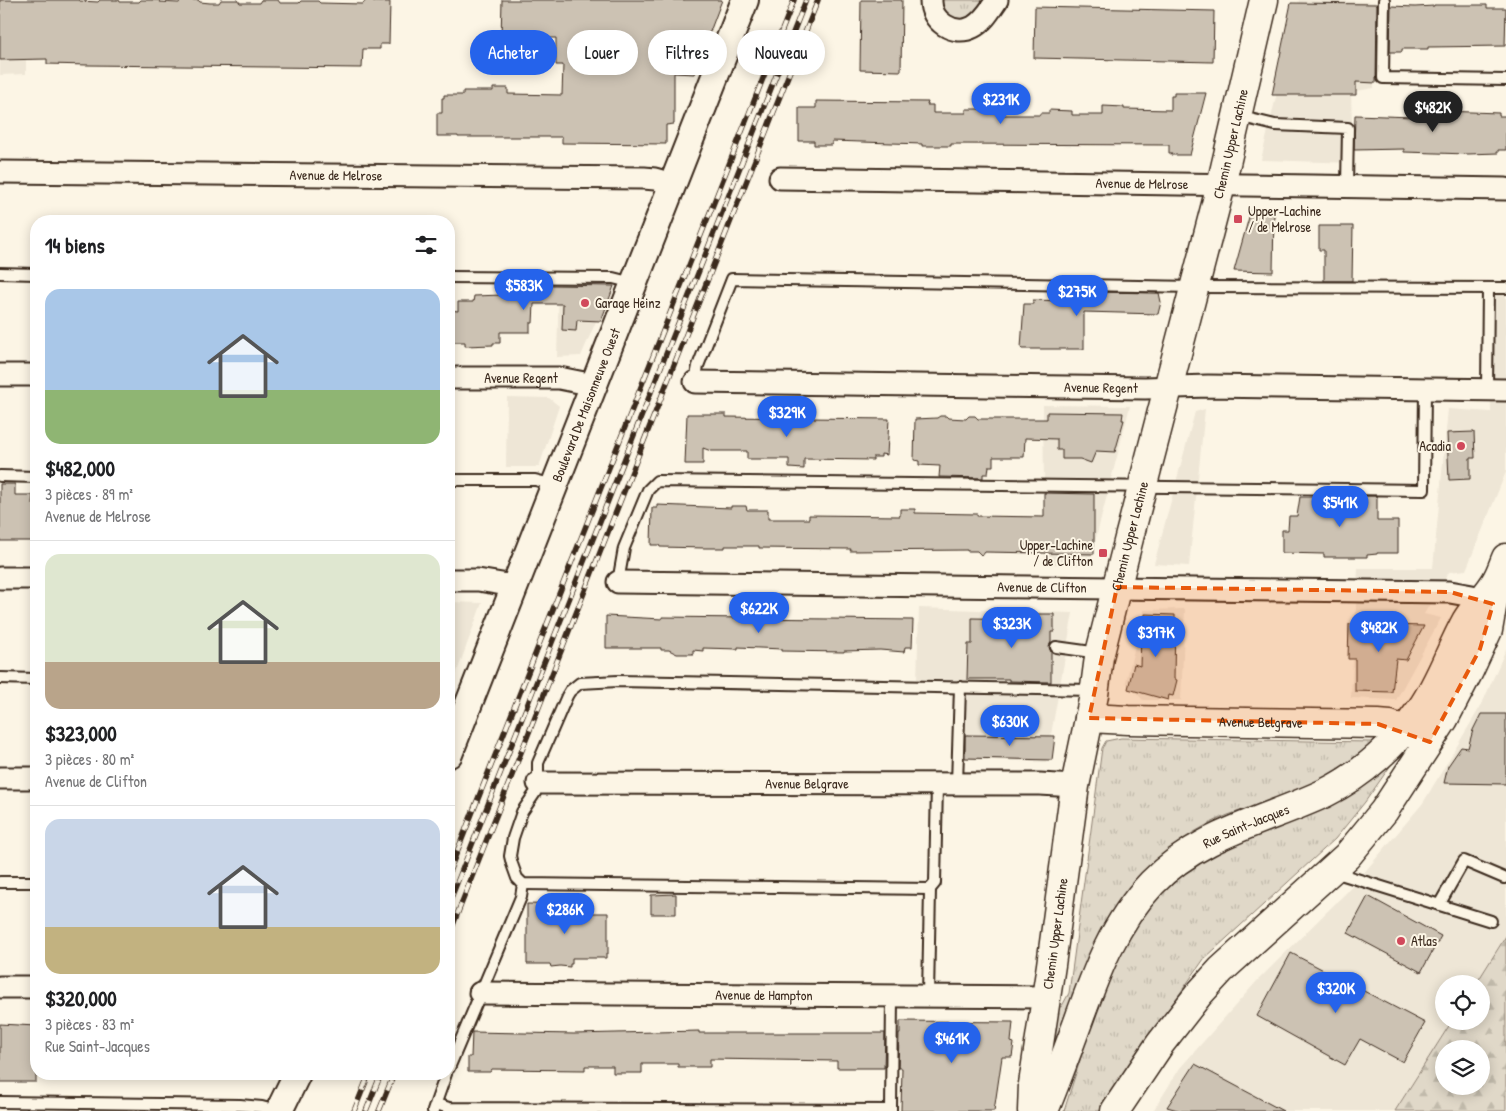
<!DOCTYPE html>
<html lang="fr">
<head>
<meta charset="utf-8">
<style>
  :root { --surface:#fff; --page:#f2f2f2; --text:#202124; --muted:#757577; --line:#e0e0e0; --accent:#2563eb }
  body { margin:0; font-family:"Patrick Hand",sans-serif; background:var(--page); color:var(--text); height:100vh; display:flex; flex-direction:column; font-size:19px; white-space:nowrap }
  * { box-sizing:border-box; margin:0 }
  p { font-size:16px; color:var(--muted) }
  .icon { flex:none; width:28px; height:28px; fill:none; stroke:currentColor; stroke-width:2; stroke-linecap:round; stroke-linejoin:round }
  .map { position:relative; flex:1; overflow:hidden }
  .drawer { position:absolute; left:30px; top:215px; width:425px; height:865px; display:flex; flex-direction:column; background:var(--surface); border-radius:20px; box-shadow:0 2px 12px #0003 }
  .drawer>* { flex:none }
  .guide { position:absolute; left:470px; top:30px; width:475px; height:45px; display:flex; gap:10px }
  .fabs { position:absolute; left:1435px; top:975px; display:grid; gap:10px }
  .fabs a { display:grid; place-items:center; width:55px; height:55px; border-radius:50%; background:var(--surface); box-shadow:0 2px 12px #0003; font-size:25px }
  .price { position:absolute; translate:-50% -42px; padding:0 11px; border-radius:18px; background:var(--accent); color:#fff; font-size:16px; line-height:32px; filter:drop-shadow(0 1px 2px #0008) }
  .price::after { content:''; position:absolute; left:50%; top:30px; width:15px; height:11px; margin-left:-8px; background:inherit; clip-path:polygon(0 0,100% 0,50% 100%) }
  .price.on { background:#222; color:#fff }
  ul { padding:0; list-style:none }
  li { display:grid; align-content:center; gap:10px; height:265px; padding:0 15px }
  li+li { border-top:1px solid var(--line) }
  li span { display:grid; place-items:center; height:155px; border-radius:15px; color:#555 }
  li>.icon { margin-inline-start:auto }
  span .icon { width:90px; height:90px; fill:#fffc; stroke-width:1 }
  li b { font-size:21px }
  h2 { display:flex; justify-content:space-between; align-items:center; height:60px; padding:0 15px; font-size:21px }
  .tag { padding:0 18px; border-radius:22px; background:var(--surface); box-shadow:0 2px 12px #0003; font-size:18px; line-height:45px }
  .tag.on { background:var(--accent); color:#fff }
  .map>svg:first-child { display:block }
  .built { fill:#eee6d6 }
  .grass { fill:url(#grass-tufts); stroke:#8e8173 }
  .forest { fill:url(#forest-firs); stroke:#8e8173; fill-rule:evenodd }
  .building { fill:#ccc2b3; stroke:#3b2a1e }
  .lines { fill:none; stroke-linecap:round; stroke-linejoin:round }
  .service-casing { stroke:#3b2a1e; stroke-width:14 }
  .minor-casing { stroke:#3b2a1e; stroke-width:25 }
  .tertiary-casing { stroke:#3b2a1e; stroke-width:30 }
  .secondary-casing { stroke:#3b2a1e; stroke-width:31 }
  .service { stroke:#fcf5e5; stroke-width:10 }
  .minor { stroke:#fcf5e5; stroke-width:21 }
  .tertiary { stroke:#fcf5e5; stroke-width:26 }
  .secondary { stroke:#fcf5e5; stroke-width:28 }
  .rail-casing { stroke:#3b2a1e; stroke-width:5.5 }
  .rail { stroke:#fcf5e5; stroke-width:4; stroke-dasharray:11; stroke-linecap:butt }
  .marked { fill:#e8590c; fill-opacity:0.2; stroke:#e8590c; stroke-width:4; stroke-dasharray:10 6; stroke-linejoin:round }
  .poi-dot { fill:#d1495b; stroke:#fcf5e5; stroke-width:2 }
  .labels { text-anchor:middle; stroke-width:4; stroke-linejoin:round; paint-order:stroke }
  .street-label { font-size:14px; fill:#3b2a1e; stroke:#fcf5e5 }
  .poi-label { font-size:14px; fill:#3b2a1e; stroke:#fcf5e5; text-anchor:start }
</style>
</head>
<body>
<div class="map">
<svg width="1506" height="1111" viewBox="0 0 1506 1111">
  <defs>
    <pattern id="grass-tufts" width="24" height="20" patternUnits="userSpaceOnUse" patternTransform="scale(1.25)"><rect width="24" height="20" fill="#e0d8c8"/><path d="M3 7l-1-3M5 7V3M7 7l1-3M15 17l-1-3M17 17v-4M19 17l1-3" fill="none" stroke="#c1baab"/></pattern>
    <pattern id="forest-firs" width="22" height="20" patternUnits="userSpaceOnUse" patternTransform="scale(1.25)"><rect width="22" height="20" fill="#e0d8c8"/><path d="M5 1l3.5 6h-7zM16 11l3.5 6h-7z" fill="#c1baab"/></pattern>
  </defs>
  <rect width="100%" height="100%" fill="#fcf5e5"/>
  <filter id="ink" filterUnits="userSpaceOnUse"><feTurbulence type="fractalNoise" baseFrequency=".02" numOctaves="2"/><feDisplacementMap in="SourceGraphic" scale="10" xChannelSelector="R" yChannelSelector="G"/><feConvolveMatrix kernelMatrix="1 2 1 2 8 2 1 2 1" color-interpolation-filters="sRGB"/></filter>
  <g filter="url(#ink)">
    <g class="built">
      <path d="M0,0H26V74L0,75Z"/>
      <path d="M1299,0L1375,2L1374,88L1351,92L1353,163L1261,160Z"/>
      <path d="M559,287L610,289L581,356L557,357Z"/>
      <path d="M1506,289V472L1466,570L1449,572L1424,614L1441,618L1396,700L1351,698L1358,568H1433L1448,409L1491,412L1488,290Z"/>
      <path d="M507,397L549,398L559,406L539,467H506Z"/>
      <path d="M1043,405L1130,406L1089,565L1045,564Z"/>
      <path d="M1205,409L1189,566L1154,564L1195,412Z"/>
      <path d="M449,602L482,603L449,694Z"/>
      <path d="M919,608L1073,613L1046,762L966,759V686L917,682Z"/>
      <path d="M1185,609L1181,700H1143L1126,682L1144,610Z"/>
      <path d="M1506,649V936L1476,984H1444V1021H1452L1395,1111H1153L1180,1068L1257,981L1351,888L1423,803L1482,704Z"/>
    </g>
    <g class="grass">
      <path d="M942,0H985C981,5 978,13 972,16C958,25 943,15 942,0Z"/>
      <path d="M1121,738L1373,742C1349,764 1323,780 1293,793C1272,802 1249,807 1228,815C1164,841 1116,893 1089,955L1045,1090L1056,1009L1062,1006L1069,993L1102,748L1106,741Z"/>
      <path d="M1387,763L1391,765L1365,802L1335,839L1204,959L1152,1033L1102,1111H1064L1104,984L1133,923L1180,872Z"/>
    </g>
    <path class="forest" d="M1506,936V1111H1395L1452,1021H1481V984H1476ZM1444,1049H1481V1086H1444Z"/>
    <g class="building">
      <path d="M0,0H79L80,1L98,2L100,0H119L120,2H139L141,0H158L160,2L179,3L181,0H198L200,2L210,3H219L221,0H238L240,3H259L261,0H278L280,3H299L301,1H318L320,3L363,4L366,0H372L375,2H390L389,44H380V49H363L362,68L88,65L47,64V59L0,60Z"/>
      <path d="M502,0H722L694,74L674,73V124L666,125V144L562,143V137H458V136H437V113H442V98H444V95H463V91H493V88H508V94L562,95L563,65H556V38H501Z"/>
      <path d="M861,0H902L901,71L860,70Z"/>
      <path d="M1291,3L1377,4L1376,83L1356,82V95H1272Z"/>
      <path d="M1434,5H1487V8H1506L1505,46L1428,47V49H1402V52H1390L1391,6L1415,7L1434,6Z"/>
      <path d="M1035,7L1214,11L1213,62L1034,58Z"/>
      <path d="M1174,93H1206L1190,155H1171L1172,153H1169V145L951,144V146H922V144L832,141V145H814V141H799V108H816V101L928,102L927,105H933V113H966V109H980V105L995,104L999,105V115H1040V113H1049V110L1072,111V115H1103V106L1124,107V109L1171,110V96H1174Z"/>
      <path d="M1413,110L1499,113V116H1506V150H1498V153L1468,154L1404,152V149L1354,150L1355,115L1413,117Z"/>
      <path d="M1251,210L1274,211L1273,272L1234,271Z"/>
      <path d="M1319,226H1353L1352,281H1324V250H1319Z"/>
      <path d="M503,284L553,285L614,286L601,321L577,320L576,331L562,330L563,304H534L533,323H530V332H500V343H493V345L465,346V342H449V310L458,311V302H473L474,296L503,295Z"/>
      <path d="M1096,292L1159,293L1161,302L1158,314L1084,312V349H1022L1021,348L1024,304H1033V300L1067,301V296L1096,297Z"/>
      <path d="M1047,412L1123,413L1122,420H1124L1115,452L1096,451L1091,463L1080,459H1062V450H1057V439L1025,438L1024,457H993V466H989L988,474H983V478L939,477L940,466L919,465V461L914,460L915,419L937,418L940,416H946L948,418L966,419L969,416H975L978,419H1047Z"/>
      <path d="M687,414H726V417L889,419L887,455L881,454V457H873V460L804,459V469L789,468V459H747V451H711L703,448V464H685Z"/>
      <path d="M1474,432L1475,458H1470V479L1449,480L1447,433Z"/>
      <path d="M0,484H15V495H33L32,503H36V541H0Z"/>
      <path d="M1044,493L1094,494V554L985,552L982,556L977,551H967V550L850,551L851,549L759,548V546H725V548H705L660,547L659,545H651L652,508H657V505L731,508V506H746L747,510H768V519H809V515L900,516V509H915V513L977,514V516L1044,517Z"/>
      <path d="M1314,496H1377V521H1398V553H1377V554L1367,555V557H1324V554L1282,553V530H1288L1289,516H1297L1300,497H1314Z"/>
      <path d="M1024,614H1054V632H1051V642L1049,647L1051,652V682L1009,681V679H967L968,644H972V618L1024,619Z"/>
      <path d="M1145,614L1175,615L1174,679L1177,680L1173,696L1169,695L1168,700L1128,689L1134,664L1140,666L1141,634H1145Z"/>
      <path d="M606,616L662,619V617L913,620L912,647H905L904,652L880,650L844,651V652L782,651V649L738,647V649L703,648V651L693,650V654H677L669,650H661V648H606Z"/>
      <path d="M1349,624L1424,626L1406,660L1396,659L1392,692L1355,691V659H1348Z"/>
      <path d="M1481,714H1506V784L1444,783L1448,766L1461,747L1468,748L1473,730Z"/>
      <path d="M965,735L1055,736L1052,760L965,758Z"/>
      <path d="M676,894V914H651V895Z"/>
      <path d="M1368,896L1441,936L1421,972L1348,933Z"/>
      <path d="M527,904L572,905V913H608V954H606V958H572V964H570V967L560,966L551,967L550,964H527Z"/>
      <path d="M1291,953L1425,1023L1403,1062L1360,1039L1345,1065L1257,1016Z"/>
      <path d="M900,1021L1013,1022L1011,1042L1014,1043L1012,1057H1002L994,1111H901L902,1068H898L899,1034H900Z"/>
      <path d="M0,1024L36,1026V1082H0Z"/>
      <path d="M699,1031V1033H885L884,1068H837V1061L710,1059V1067H678V1064H642V1073H613V1066H585V1070L492,1069L490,1072H468V1057H471L472,1032L574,1034Z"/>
      <path d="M1195,1064L1283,1111H1181L1167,1107Z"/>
    </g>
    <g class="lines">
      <g class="service-casing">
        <g id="service">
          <path d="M1384,0L1383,78L1506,80"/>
          <path d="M1238,116L1275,125L1348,128L1347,186"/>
          <path d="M0,273L36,274"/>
          <path d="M449,277L613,278L633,283"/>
          <path d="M695,382L698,366L732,279L1195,287L1506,288"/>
          <path d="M1487,390L1488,288"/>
          <path d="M0,476L36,477"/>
          <path d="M449,480H535L555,485"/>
          <path d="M618,582L624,548L648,490L657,481L1424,490L1425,389"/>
          <path d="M1056,647L1099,653"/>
          <path d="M0,678L36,679"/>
          <path d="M957,784L960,687"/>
          <path d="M1334,872L1491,921"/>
          <path d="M0,882H36"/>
          <path d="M930,889L523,884L517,878L512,864L510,856L513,838L522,812L535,793L538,783V763L567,696L570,691L580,683L618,681L1094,690"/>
          <path d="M1439,905L1464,861L1504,878"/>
          <path d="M928,996L930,889L935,883L937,784"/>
          <path d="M449,1068L521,897L523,884"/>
          <path d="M0,1102L240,1105L262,1107L277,1111"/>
          <path d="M436,1104L449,1108L891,1110"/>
          <path d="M433,1111L446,1074"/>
          <path d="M891,1111L892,996"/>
        </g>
      </g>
      <g class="minor-casing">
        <g id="minor">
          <path d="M931,0C930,21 954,37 973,27C984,21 990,10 997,0"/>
          <path id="s1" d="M0,172L644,178L655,179L673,184"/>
          <path id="s2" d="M780,178L1506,189"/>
          <path d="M0,375H36"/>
          <path id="s3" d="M449,378H559L594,385"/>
          <path id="s4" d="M695,382L1145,388L1208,386L1506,390"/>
          <path d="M0,578H36"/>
          <path d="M449,580H478L514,586"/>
          <path id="s5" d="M618,582L1450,592L1472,596L1493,604"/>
          <path d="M0,778H36"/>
          <path id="s6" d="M538,783L1040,784L1075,786"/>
          <path d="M0,987H36"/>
          <path id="s7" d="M480,993L1047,997"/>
        </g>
      </g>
      <g class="tertiary-casing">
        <g id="tertiary">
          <path id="s8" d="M449,754L745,0"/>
          <path d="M279,1111L297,1074"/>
        </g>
      </g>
      <g class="secondary-casing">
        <g id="secondary">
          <path id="s9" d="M1089,718L1128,720L1378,724L1390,725L1418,736"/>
          <path id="s10" d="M1032,1111L1033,1084L1051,965L1075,786L1094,695L1099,657L1130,534L1221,185L1264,0"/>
          <path id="s11" d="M1044,1111C1056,1082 1067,1052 1078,1022C1096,972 1114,923 1152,883C1199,834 1265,821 1325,793C1362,775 1397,743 1421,709C1440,682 1450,650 1466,621C1475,606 1489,594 1497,579C1501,572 1503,565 1506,558"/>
          <path d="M1115,1111L1160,1044L1199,994L1221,970L1347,856L1384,811L1444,719L1469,671L1488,630L1496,585"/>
        </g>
      </g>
      <use href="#service" class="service"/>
      <use href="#minor" class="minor"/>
      <use href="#tertiary" class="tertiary"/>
      <use href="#secondary" class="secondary"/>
      <g class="rail-casing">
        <g id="rail">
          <path d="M449,872L794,0"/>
          <path d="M449,903L806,0"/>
          <path d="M449,935L818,0"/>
          <path d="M354,1111L369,1074"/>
          <path d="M366,1111L381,1074"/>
          <path d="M379,1111L394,1074"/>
        </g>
      </g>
      <use href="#rail" class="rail"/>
    </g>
  </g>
  <path class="marked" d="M1117,587L1450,592L1493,604L1480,649L1430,742L1378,724L1089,718Z"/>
  <g class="poi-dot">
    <rect x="1233" y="214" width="10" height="10" rx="2.5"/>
    <circle cx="585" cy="303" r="5"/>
    <circle cx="1461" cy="446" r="5"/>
    <rect x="1098" y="548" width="10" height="10" rx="2.5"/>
    <circle cx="1401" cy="941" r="5"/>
  </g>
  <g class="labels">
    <g class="street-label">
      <text dy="5" stroke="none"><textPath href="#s10" startOffset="989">Chemin Upper Lachine</textPath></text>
      <text dy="5" stroke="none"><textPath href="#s1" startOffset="336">Avenue de Melrose</textPath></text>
      <text dy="5" stroke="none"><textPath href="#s2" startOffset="362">Avenue de Melrose</textPath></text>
      <text dy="5" stroke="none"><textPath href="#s3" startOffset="72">Avenue Regent</textPath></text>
      <text dy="5" stroke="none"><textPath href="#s4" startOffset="406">Avenue Regent</textPath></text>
      <text dy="5" stroke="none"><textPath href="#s8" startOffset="375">Boulevard De Maisonneuve Ouest</textPath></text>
      <text dy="5" stroke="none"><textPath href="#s10" startOffset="584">Chemin Upper Lachine</textPath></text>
      <text dy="5" stroke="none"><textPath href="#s5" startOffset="424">Avenue de Clifton</textPath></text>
      <text dy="5" stroke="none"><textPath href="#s9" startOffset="172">Avenue Belgrave</textPath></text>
      <text dy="5" stroke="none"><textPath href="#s6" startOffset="269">Avenue Belgrave</textPath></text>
      <text dy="5" stroke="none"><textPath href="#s11" startOffset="365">Rue Saint-Jacques</textPath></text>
      <text dy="5" stroke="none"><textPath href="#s10" startOffset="179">Chemin Upper Lachine</textPath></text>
      <text dy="5" stroke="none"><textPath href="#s7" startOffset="284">Avenue de Hampton</textPath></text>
    </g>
    <g class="poi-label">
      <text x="1248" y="216">Upper-Lachine<tspan x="1248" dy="16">/ de Melrose</tspan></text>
      <text x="595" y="308">Garage Heinz</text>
      <text x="1451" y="451" text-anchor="end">Acadia</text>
      <text x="1093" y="550" text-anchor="end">Upper-Lachine<tspan x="1093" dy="16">/ de Clifton</tspan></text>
      <text x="1411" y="946">Atlas</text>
    </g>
  </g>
</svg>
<div class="fabs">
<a><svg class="icon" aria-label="locate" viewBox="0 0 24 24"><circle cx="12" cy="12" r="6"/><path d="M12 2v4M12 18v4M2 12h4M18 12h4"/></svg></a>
<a><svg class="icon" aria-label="layers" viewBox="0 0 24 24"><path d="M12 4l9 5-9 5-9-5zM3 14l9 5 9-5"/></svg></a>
</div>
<b class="price" style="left:1001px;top:125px">$231K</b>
<b class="price on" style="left:1433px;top:133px">$482K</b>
<b class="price" style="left:524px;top:311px">$583K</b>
<b class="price" style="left:1077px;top:317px">$275K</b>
<b class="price" style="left:787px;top:438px">$329K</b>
<b class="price" style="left:1340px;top:528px">$541K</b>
<b class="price" style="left:759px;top:634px">$622K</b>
<b class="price" style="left:1012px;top:649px">$323K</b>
<b class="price" style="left:1379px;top:653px">$482K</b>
<b class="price" style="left:1156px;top:658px">$317K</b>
<b class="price" style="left:1010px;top:747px">$630K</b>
<b class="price" style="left:565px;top:935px">$286K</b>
<b class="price" style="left:1336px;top:1014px">$320K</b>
<b class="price" style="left:952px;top:1064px">$461K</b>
<div class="guide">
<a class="tag on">Acheter</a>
<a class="tag">Louer</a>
<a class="tag">Filtres</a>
<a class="tag">Nouveau</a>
</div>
<section class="drawer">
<h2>14 biens<svg class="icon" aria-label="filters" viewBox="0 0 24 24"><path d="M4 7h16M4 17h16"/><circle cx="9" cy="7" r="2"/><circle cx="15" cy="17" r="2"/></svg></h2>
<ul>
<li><span style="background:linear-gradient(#a9c7e8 65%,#8fb573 0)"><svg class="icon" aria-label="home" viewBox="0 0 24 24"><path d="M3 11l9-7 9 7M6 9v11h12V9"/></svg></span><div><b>$482,000</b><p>3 pièces · 89 m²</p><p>Avenue de Melrose</p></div></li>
<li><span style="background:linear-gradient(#dfe7d0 70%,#b9a48a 0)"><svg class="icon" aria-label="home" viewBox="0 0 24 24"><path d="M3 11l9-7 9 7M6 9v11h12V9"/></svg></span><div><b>$323,000</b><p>3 pièces · 80 m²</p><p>Avenue de Clifton</p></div></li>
<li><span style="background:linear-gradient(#c9d6e8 70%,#c2b280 0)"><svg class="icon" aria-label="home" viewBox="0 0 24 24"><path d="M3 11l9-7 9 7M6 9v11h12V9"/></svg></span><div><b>$320,000</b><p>3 pièces · 83 m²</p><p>Rue Saint-Jacques</p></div></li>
</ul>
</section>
</div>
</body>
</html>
